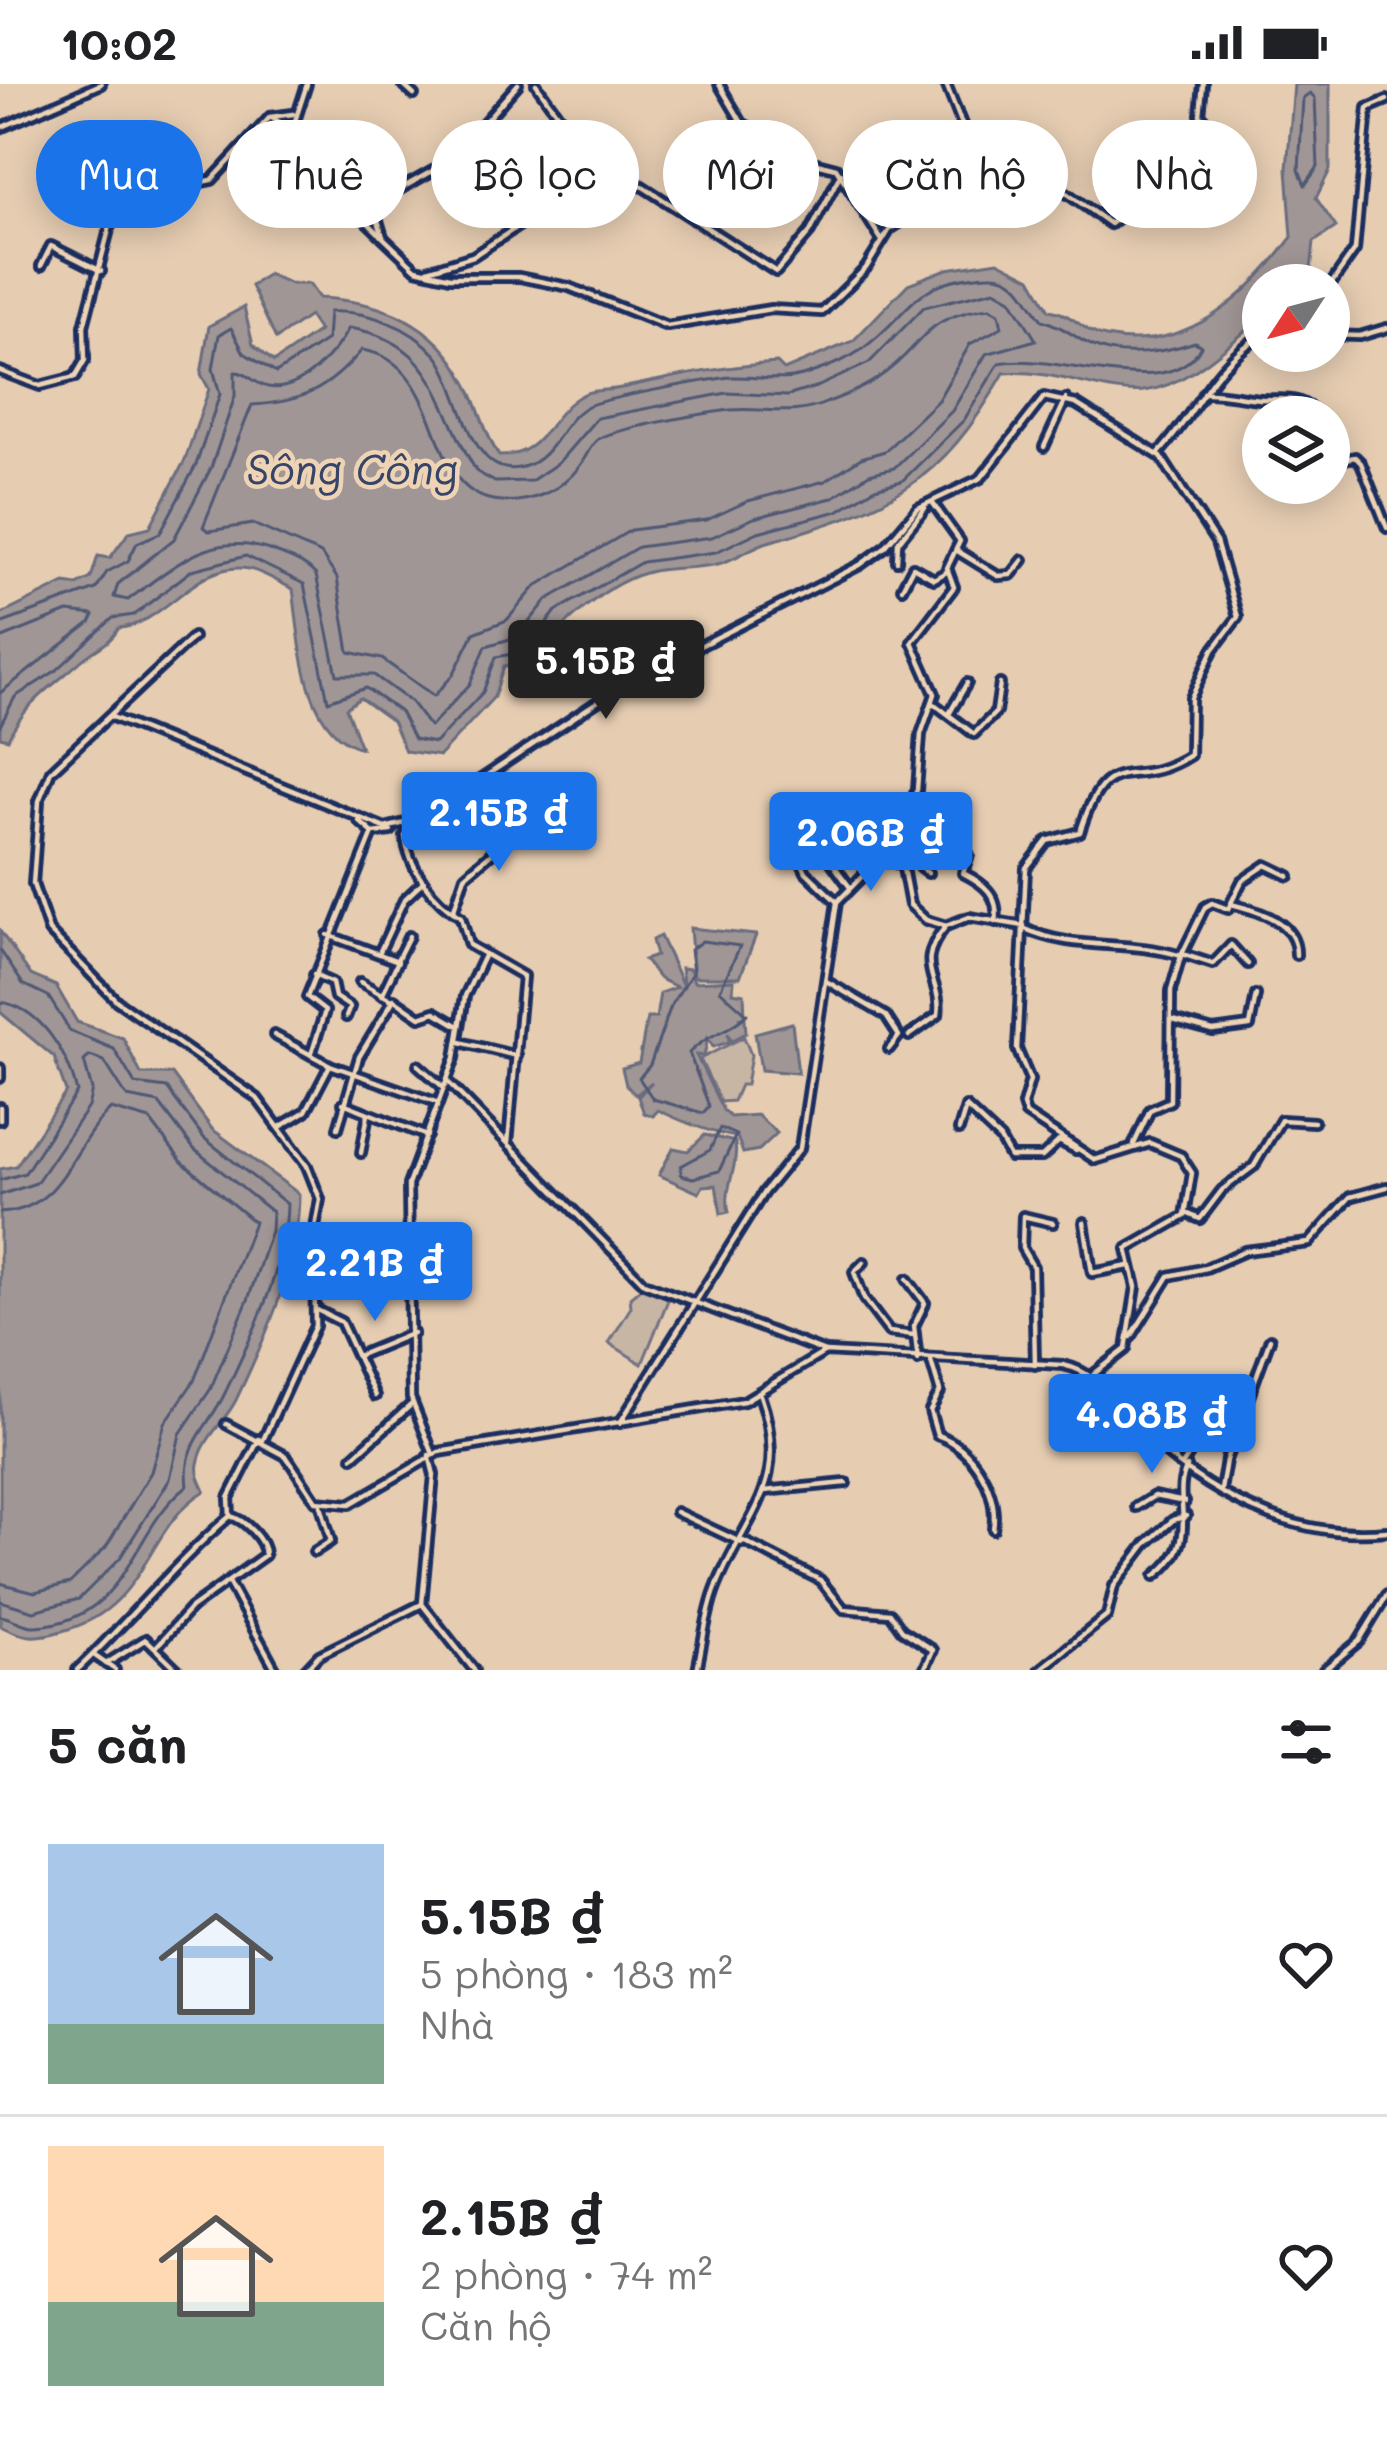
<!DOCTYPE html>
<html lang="vi">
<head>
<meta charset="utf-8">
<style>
  :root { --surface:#fff; --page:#f6f6f6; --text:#202124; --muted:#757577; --line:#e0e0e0; --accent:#1a73e8 }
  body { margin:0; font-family:Mali,sans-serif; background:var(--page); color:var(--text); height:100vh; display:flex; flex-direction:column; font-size:45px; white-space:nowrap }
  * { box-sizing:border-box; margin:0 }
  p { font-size:39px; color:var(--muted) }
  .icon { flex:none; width:66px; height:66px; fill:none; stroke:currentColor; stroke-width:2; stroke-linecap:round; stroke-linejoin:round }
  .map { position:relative; height:1586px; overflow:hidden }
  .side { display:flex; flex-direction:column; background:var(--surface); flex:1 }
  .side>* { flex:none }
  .banner { position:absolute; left:36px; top:36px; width:1317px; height:108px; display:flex; gap:24px }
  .needle { width:78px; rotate:234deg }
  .controls { position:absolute; left:1242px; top:180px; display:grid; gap:24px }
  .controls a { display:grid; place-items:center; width:108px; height:108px; border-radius:50%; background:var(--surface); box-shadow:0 6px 30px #0003; font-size:60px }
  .price { position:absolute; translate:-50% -102px; padding:0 27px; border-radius:12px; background:var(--accent); color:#fff; font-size:39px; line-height:78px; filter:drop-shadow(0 3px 6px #0008) }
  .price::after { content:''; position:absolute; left:50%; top:72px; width:36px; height:27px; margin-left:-18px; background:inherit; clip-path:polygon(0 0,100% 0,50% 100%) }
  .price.current { background:#222; color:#fff }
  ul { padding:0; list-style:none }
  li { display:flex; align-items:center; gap:36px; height:300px; padding:0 48px }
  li+li { border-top:3px solid var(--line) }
  li span { display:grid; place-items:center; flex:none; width:336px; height:240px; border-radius:0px; color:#555 }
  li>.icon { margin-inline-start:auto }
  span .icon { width:144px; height:144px; fill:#fffc; stroke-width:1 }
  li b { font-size:51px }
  h2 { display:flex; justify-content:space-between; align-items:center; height:144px; padding:0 48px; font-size:51px }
  .tag { padding:0 42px; border-radius:54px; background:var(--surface); box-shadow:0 6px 30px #0003; font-size:42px; line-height:108px }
  .tag.current { background:var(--accent); color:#fff }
  .status { display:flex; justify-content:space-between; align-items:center; height:84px; padding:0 60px; background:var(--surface); direction:ltr }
  .status svg { height:33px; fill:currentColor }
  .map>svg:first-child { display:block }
  .green { fill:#c8b6a5; stroke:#727282; stroke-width:3 }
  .water { fill:#a09695; stroke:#6b6d7f; stroke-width:3 }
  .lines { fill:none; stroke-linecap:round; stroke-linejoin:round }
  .shore { stroke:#505874; stroke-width:3 }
  .minor-casing { stroke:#1b2f5e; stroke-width:14 }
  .minor { stroke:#eed4b5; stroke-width:4.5 }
  .labels { text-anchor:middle; stroke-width:9; stroke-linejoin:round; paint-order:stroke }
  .water-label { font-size:42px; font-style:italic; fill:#364469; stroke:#eed4b5 }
</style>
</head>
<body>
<div class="status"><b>10:02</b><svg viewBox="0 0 49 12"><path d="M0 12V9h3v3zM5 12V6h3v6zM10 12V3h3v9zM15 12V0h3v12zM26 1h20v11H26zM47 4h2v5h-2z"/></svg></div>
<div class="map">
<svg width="1387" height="1586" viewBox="0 0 1387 1586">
  <rect width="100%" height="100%" fill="#e6cdb2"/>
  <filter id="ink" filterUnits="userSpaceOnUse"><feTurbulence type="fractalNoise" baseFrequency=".00833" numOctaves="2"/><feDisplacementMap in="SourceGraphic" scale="24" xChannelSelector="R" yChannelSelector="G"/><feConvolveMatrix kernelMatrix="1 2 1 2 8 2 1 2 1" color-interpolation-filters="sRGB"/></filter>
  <g filter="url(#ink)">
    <g class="green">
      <path d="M744,953L751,971L746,1001H740L733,1017L720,1018L700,975Z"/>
      <path d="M644,1201L670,1211L642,1280L609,1259L631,1223L630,1213Z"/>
    </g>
    <g class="water">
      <path d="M1294,0H1330V86L1316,114L1336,143L1314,158L1310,196L1303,201H1263V233C1228,260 1190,301 1144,307C1107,312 1054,284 1004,289C940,402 889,424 768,458C751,463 735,476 718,480C697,485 674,483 653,487C607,496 558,544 531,580L504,582L494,613L439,672L405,667L392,637L360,614L346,624L361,664C302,648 300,554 293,505C280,499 263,488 249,485C197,475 165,541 119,544C109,561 96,564 82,576C53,602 25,619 8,655L0,653V531L65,499L77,501L91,494L98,472L110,474L129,448L150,443L185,376L209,305L201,290L209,242L244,223L253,261L274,278L319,247L309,232L276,255L251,202L268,190L291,200H309L319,214C382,217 434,238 465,296C479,320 483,347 499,372C547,372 547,328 584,310C594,305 609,307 621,304C673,293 723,282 777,279L784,286L853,257L908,200L947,185L998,177L1031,194L1049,226C1074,229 1082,248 1106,253C1185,270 1248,213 1292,153L1287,85Z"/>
      <path d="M690,844L756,851L740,893H694Z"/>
      <path d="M0,847L31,891L56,902L77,938L123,954L141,990H172L212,1045L299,1110C299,1180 266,1253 236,1316C225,1338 202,1355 198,1380C196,1389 201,1398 205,1407C143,1444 150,1524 62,1547C35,1555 25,1554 0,1542V1085L16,1082L66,1008L54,973L0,928Z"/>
      <path d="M660,852L684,904L681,884L690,885L694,898L734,896L733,908L744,910L745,932L738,934H745L746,949L731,957L728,949L729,958L713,963L708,954L704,972L696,971L723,1026L730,1033L757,1031L777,1049L759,1066L743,1069L737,1053C709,1049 683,1038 658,1026L653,1032L644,1029L638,1013L652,998L636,1011L626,1001L622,984L639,979L647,934H656L660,909L677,903L660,895L644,876L656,872L652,856Z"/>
      <path d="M792,939L798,989L761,986L755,949Z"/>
      <path d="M705,1051L735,1058C739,1084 723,1104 729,1128L721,1130L716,1101L703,1102L699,1109L659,1091L673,1064L688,1067Z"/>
    </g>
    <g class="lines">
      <g class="shore">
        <path d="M1310,9L1315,14L1318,83L1305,101L1299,86L1303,14Z"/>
        <path d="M995,206L1011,215L1036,256L986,270L952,327L894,384L869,390L832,414L754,434L712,453L638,463L547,516L517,553L486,562L470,600L430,643L411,618L374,591H337L316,491C306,480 295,476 283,471C217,442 179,478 128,516L114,513L118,500L174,455L211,384L235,312V288C248,288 254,300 268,303C301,310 337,266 349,244C440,258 436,324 477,388L495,398L531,397L558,379L597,334L727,309L787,312L819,302L869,279L924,223Z"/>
        <path d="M990,224L999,229L1002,243L970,260L938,316L885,367L861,374L825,397L748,417L707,436L631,446L536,502L507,536L474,549L453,591L434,612L382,575L349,568L337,494L321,470L253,440L209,447L203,443L252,321C301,318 327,307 362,266C447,279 422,404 493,416C526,422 562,408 581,380C587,371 593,355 604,352C632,342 699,330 730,326C766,323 793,334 828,318C844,312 864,304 878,294C928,260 918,233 990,224Z"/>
        <path d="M0,540L96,505L107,488L128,477L137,459L160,449L196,381L220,310L213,285L219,251L231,244L244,269L276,289L327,256L329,228C367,226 410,242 436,271C462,301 468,399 523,383C556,374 560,336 588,322C601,315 712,295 731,293C760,292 784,300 811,289C826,284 848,275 861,266C914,228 910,195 990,191C1019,189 1027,217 1042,236C1070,245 1069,251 1091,261C1121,276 1165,268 1195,258L1201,262C1170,322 1057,267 999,279L964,336L902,397L875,404L838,427L758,448L716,468L642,478L556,527L525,568L496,573L483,608L435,659L414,655L400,628L366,604L328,617L304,500L246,472L192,486L134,531L113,534L57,586L15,613L0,642"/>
        <path d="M0,555L68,528L94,531L90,539L0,609"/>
        <path d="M702,857L740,862L720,906L747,930C730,948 706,950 689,969L709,1022L703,1029L653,1015L639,994L650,981L672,919L693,888L690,866Z"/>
        <path d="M0,866L23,900L48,912L70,947L114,965L135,1000L167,1004L204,1054L287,1120C286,1183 252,1252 225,1309C209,1343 182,1361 188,1401C129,1446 131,1536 35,1542C24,1543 12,1533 0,1532"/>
        <path d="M0,918C41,923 69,972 77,1008L25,1089L0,1096"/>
        <path d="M720,1044L736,1051L719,1087L693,1094L681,1091V1082L710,1066Z"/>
        <path d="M0,1111L36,1099L88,1023L92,1006L84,977L90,972L104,977L127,1013L159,1019L194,1065L272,1128L271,1147L248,1216L210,1306L180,1350L170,1395L120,1474L79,1515L34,1527L0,1517"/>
        <path d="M0,1129C65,1126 71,1060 111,1025L150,1036L182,1078L254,1138L194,1297L165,1339L151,1388L106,1463L70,1499L35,1508L0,1499"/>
      </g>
      <g class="minor-casing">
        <g id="minor">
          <path d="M307,0L295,37L327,97"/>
          <path d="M402,0L414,11"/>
          <path d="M536,0L581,63L776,188L810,148L841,89"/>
          <path d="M719,0L742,39L770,55L778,69L836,84L881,155"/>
          <path d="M946,0L990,111L981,127"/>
          <path d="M270,33L293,30"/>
          <path d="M0,44L101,0"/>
          <path d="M317,75L365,120"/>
          <path d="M354,122L376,130"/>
          <path d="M376,130L395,108L450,77L518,0"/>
          <path d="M376,130L383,153"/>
          <path d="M41,182L51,162L101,187"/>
          <path d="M428,186L473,172L549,122L570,55"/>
          <path d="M1329,203L1355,166L1368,24L1387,16"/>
          <path d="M1329,251L1360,252L1387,244"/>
          <path d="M0,287L40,302L75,293L85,276L84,242L112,134L138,111L212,96L270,33L285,41L317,90L416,185L450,193H519L569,203L667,242L771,225L822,228L866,184L890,145L904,136L956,135L1019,110L1065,108L1110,140L1150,108C1180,110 1218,123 1238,95L1234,61L1200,31L1203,0"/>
          <path d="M1203,309C1220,308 1235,312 1251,314C1285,319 1291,306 1322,333"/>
          <path d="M1329,349L1335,377L1355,373L1361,379L1387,444"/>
          <path d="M1044,363L1066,315"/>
          <path d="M1158,370C1199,326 1209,284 1263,250"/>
          <path d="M1301,401L1304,399"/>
          <path d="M956,466L998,492L1011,491L1023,476"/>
          <path d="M897,477L898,458L925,424"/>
          <path d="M902,504L913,483L934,495L948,487"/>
          <path d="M193,553L51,687L39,717L33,800L49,847L117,917L257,1014L307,1082L320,1115L314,1149L315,1242L263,1356"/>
          <path d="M933,619L974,650L996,628L1000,600"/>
          <path d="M949,630L967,599"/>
          <path d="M112,633L385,744L421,735L621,602L860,481L885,463L918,424L981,394L1044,313L1076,320L1161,373L1216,458L1238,533L1213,566L1191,614L1190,671C1128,711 1108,659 1080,748L1047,757L1026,784L1017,965L1030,996L1023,1021L1026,1030L1095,1076L1150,1059L1181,1072L1192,1089L1185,1132L1127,1165L1136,1203L1126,1265L1094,1290"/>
          <path d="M359,737L373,749L391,747"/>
          <path d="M417,739L405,752C408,783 434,818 461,833L469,861L523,892L508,1059"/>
          <path d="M811,750L849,802"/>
          <path d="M790,754L806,788L837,818"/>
          <path d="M884,770L903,784L910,821L926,836L946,842L969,833L1024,842"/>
          <path d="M969,771L963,789C983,799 1000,811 996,838"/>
          <path d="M896,774L910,775L928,789"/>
          <path d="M1231,820C1259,827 1297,838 1296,871"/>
          <path d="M453,828L465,792L495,766L489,755"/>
          <path d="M1023,844C1074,868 1129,855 1181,872"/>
          <path d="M328,851L398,877L382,911"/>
          <path d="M380,867L404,816L424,797"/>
          <path d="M1182,870L1213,880L1231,861L1248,880"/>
          <path d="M397,876L409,852"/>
          <path d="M314,891L332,899L335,913L350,923L346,933"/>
          <path d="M826,897L886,932L899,952L889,965"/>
          <path d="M360,898L392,916"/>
          <path d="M1173,936L1213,947L1250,942L1256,911"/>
          <path d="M274,951L330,981L436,1018"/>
          <path d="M909,952L938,931C943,895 911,883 946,842"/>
          <path d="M460,958L517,972"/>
          <path d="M311,971L325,927L307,913L373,749"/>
          <path d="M418,981L443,1003"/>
          <path d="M0,984V994"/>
          <path d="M448,998L644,1199L825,1268"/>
          <path d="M343,1019L427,1052"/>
          <path d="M0,1023V1036"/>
          <path d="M280,1043L306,1027L330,981"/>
          <path d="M338,1044L359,973L394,915L420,933L435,928L457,941"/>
          <path d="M959,1046L966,1023L1000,1055L1010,1073H1042L1059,1057L1076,1066"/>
          <path d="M1134,1060L1150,1026L1170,1017L1171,907L1181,872L1205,823L1212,819L1228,825L1242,797L1266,781L1289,792"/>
          <path d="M361,1069L368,1030"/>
          <path d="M1186,1129L1200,1135L1222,1106L1254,1082L1281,1036L1314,1038"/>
          <path d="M1084,1138L1092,1189L1129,1182"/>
          <path d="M864,1178L854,1188L864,1215L889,1248L914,1251"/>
          <path d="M907,1195L925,1219L914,1242L918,1276"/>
          <path d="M317,1226L341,1238L375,1312"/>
          <path d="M1131,1253L1169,1192L1206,1184L1245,1167L1309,1159L1350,1113L1387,1103"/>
          <path d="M357,1272L413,1249"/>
          <path d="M931,1277L940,1308L930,1327L937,1351C973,1363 999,1408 993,1445"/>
          <path d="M1035,1281L1033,1183L1022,1164L1023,1132L1053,1139"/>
          <path d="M620,1339L764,1108L800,1064L837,818L884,770L917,706L921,650L935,610L912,558L954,503L947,484L960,457L932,418"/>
          <path d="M226,1340L286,1372L316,1417L350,1420L439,1368L744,1317L825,1268L1063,1281C1101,1289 1112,1319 1138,1344C1205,1410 1292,1457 1387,1447"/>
          <path d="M433,1370L411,1314L408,1101L455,974L465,912L484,872"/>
          <path d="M353,1373L413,1319"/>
          <path d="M1183,1380L1200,1354"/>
          <path d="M1221,1406L1226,1376L1270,1255"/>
          <path d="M764,1407L846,1399"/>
          <path d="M1136,1423L1154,1412L1185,1418"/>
          <path d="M676,1428L742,1459"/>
          <path d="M230,1432L229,1414L259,1355"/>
          <path d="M743,1457L820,1496L844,1525L890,1529L902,1546L933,1566L924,1586"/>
          <path d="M314,1468L331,1457L321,1421"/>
          <path d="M1155,1492C1205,1455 1169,1417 1187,1383"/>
          <path d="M228,1498L276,1586"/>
          <path d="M422,1520L474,1586"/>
          <path d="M95,1572L115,1586"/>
          <path d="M106,1580L146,1555L178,1586"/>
          <path d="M77,1586C130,1536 175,1479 230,1432C244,1435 265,1456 265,1471L191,1524L156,1563"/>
          <path d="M305,1586L319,1571L422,1520L434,1391L429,1371"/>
          <path d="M697,1586C703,1559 706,1529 716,1504C746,1428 792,1402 760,1311"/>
          <path d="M1040,1586L1107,1532L1114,1502L1146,1460L1173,1436L1186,1432"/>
          <path d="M1324,1586L1359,1557L1387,1511"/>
        </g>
      </g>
      <use href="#minor" class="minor"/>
    </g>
  </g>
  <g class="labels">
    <g class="water-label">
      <text x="352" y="401">Sông Công</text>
    </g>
  </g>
</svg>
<div class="controls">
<a><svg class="needle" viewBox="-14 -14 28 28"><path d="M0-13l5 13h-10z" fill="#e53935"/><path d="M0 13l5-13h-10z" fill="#757577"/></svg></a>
<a><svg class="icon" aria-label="layers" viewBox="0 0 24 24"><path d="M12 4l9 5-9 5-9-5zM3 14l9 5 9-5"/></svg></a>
</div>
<b class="price current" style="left:606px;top:638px">5.15B ₫</b>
<b class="price" style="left:499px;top:790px">2.15B ₫</b>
<b class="price" style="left:871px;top:810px">2.06B ₫</b>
<b class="price" style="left:375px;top:1240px">2.21B ₫</b>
<b class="price" style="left:1152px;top:1392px">4.08B ₫</b>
<div class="banner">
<a class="tag current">Mua</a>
<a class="tag">Thuê</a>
<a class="tag">Bộ lọc</a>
<a class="tag">Mới</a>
<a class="tag">Căn hộ</a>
<a class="tag">Nhà</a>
</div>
</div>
<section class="side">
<h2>5 căn<svg class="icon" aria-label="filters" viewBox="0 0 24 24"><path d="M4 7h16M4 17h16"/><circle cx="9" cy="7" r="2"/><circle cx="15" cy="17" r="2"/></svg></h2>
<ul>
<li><span style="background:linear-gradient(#a9c7e8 75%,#7fa58c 0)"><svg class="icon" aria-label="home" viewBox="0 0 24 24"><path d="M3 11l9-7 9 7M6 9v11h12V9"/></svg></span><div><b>5.15B ₫</b><p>5 phòng · 183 m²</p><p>Nhà</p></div><svg class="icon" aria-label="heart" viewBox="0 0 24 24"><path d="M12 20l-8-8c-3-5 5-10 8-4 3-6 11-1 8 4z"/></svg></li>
<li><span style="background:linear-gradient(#ffd9b3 65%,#7fa58c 0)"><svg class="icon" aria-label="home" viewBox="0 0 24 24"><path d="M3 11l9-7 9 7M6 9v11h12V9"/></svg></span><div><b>2.15B ₫</b><p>2 phòng · 74 m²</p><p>Căn hộ</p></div><svg class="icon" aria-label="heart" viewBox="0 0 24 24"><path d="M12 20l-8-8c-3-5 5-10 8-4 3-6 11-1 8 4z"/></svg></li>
</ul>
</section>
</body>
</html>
